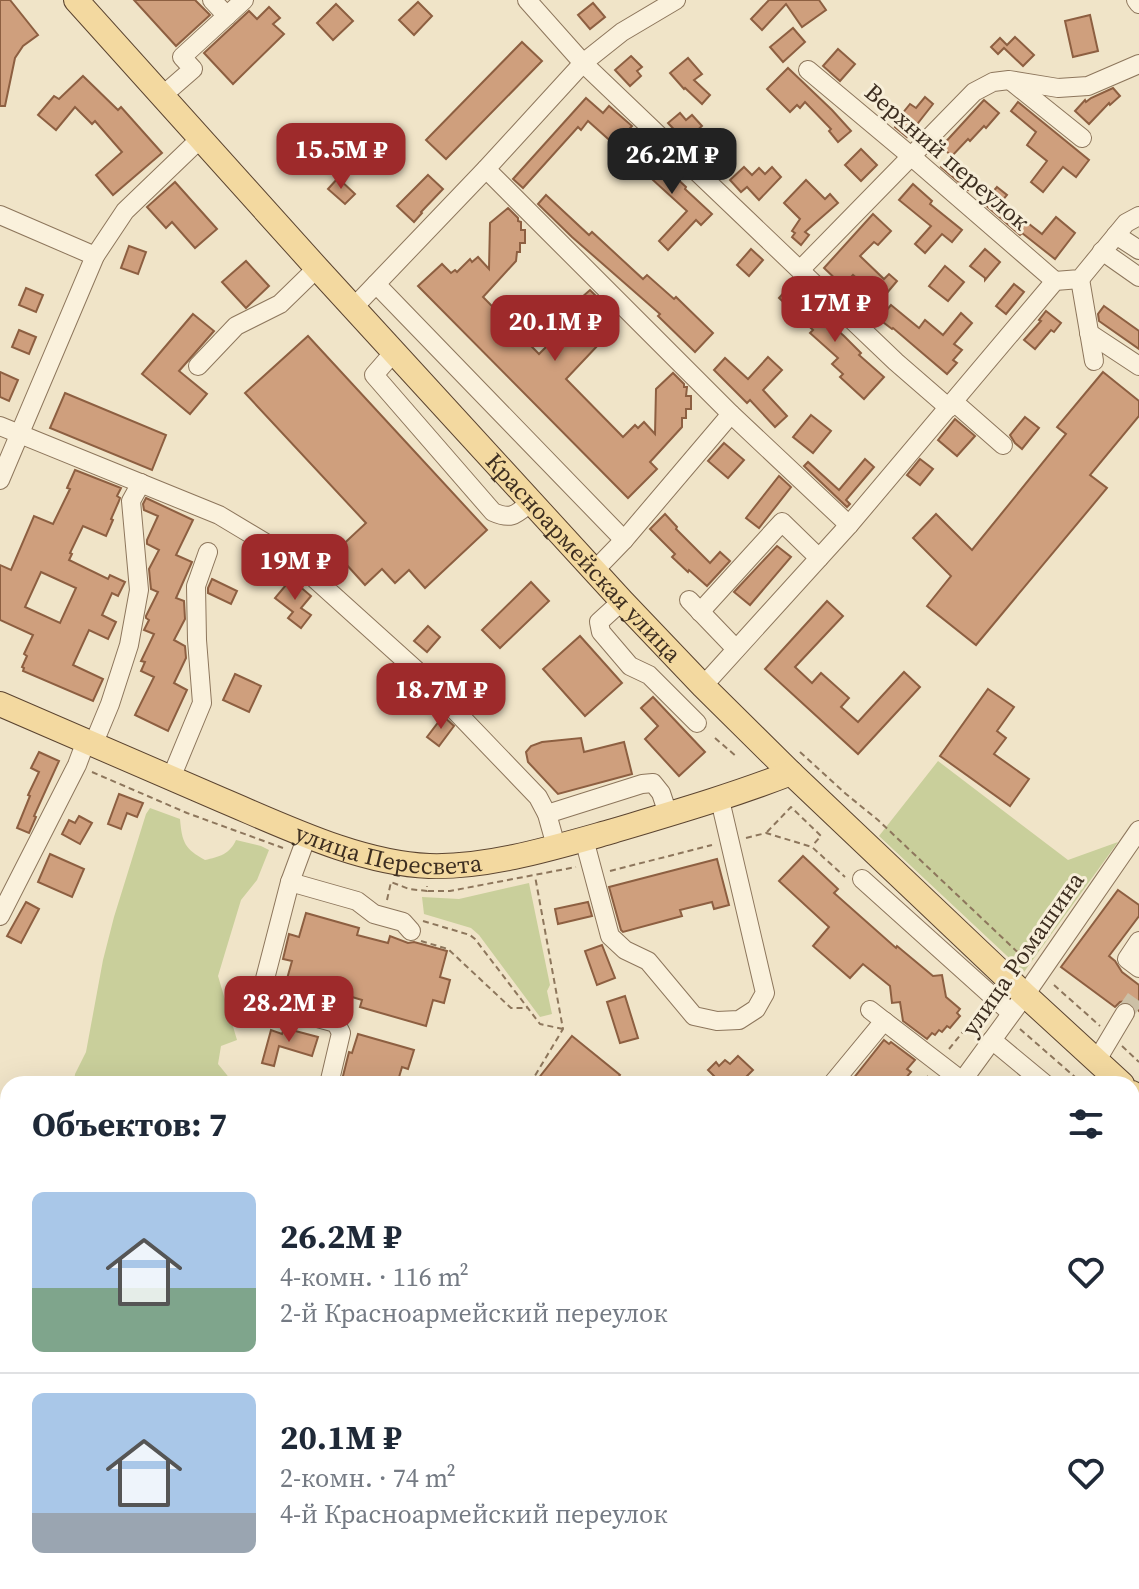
<!DOCTYPE html>
<html lang="ru">
<head>
<meta charset="utf-8">
<style>
  :root { --surface:#fff; --page:#f2f2f3; --text:#1f2937; --muted:#747a83; --line:#e0e1e3; --accent:#9e2a2b }
  body { margin:0; font-family:"Source Serif 4",serif; background:var(--page); color:var(--text); height:100vh; display:flex; flex-direction:column; font-size:30px; white-space:nowrap }
  * { box-sizing:border-box; margin:0 }
  p { font-size:26px; color:var(--muted) }
  .icon { flex:none; width:44px; height:44px; fill:none; stroke:currentColor; stroke-width:2; stroke-linecap:round; stroke-linejoin:round }
  .map { position:relative; flex:1; overflow:hidden }
  .details { position:absolute; left:0px; top:1076px; width:1140px; height:514px; display:flex; flex-direction:column; background:var(--surface); border-radius:24px 24px 0 0; box-shadow:0 8px 32px #0002 }
  .details>* { flex:none }
  .price { position:absolute; translate:-50% -68px; padding:0 18px; border-radius:16px; background:var(--accent); color:#fff; font-size:26px; line-height:52px; filter:drop-shadow(0 2px 4px #0008) }
  .price::after { content:''; position:absolute; left:50%; top:48px; width:24px; height:18px; margin-left:-12px; background:inherit; clip-path:polygon(0 0,100% 0,50% 100%) }
  .price.selected { background:#222; color:#fff }
  ul { padding:0; list-style:none }
  li { display:flex; align-items:center; gap:24px; height:200px; padding:0 32px }
  li+li { border-top:2px solid var(--line) }
  li span { display:grid; place-items:center; flex:none; width:224px; height:160px; border-radius:12px; color:#555 }
  li>.icon { margin-inline-start:auto }
  span .icon { width:96px; height:96px; fill:#fffc; stroke-width:1 }
  li b { font-size:34px }
  h2 { display:flex; justify-content:space-between; align-items:center; height:96px; padding:0 32px; font-size:34px }
  .map>svg:first-child { display:block }
  .green { fill:#c9cf9b }
  .building { fill:#cf9f7d; stroke:#8d5f41; stroke-width:2; fill-rule:evenodd }
  .lines { fill:none; stroke-linecap:round; stroke-linejoin:round }
  .minor-tunnel { stroke:#ccc0a6; stroke-width:18; stroke-dasharray:18 9; stroke-linecap:butt }
  .minor-casing { stroke:#8d765c; stroke-width:20 }
  .major-casing { stroke:#5b4430; stroke-width:26 }
  .path { stroke:#8d765c; stroke-width:2; stroke-dasharray:6 4; stroke-linecap:butt }
  .minor { stroke:#faf1dc; stroke-width:18 }
  .major { stroke:#f3d9a0; stroke-width:24 }
  .labels { text-anchor:middle; stroke-width:6; stroke-linejoin:round; paint-order:stroke }
  .street-label { font-size:24px; fill:#3d2e20; stroke:#f7eed8 }
</style>
</head>
<body>
<div class="map">
<svg width="1139" height="1589" viewBox="0 0 1139 1589">
  <rect width="100%" height="100%" fill="#f0e4c8"/>
  <g class="green">
    <path d="M938,761L1068,860L1118,842L1024,972L879,836Z"/>
    <path d="M150,808L180,819C182,843 185,849 205,860C219,857 230,854 236,840L261,846L269,850L257,880L241,900L218,976L237,1040L221,1046L218,1064L231,1080V1084H74L75,1074L86,1052L103,960L114,917L146,814Z"/>
    <path d="M529,883L550,985L547,991L552,1014L540,1017L479,935L471,928L424,914L422,897L459,899Z"/>
  </g>
  <g class="building">
    <path d="M0,0H10L38,35L23,46L15,58L5,106H0Z"/>
    <path d="M134,0H195L210,15L176,46Z"/>
    <path d="M769,0H819L826,10L802,27L786,4L762,30L751,19Z"/>
    <path d="M418,2L432,16L414,35L399,20Z"/>
    <path d="M593,3L605,17L590,29L578,15Z"/>
    <path d="M336,4L353,21L333,40L317,23Z"/>
    <path d="M269,7L280,18L273,24L284,34L233,84L204,53L249,11L257,19Z"/>
    <path d="M1090,15L1098,51L1073,57L1065,21Z"/>
    <path d="M793,28L805,42L783,62L770,47Z"/>
    <path d="M1015,37L1034,55L1023,66L1004,48L998,54L991,47L1000,38L1007,45Z"/>
    <path d="M522,42L542,61L446,159L426,140Z"/>
    <path d="M838,49L855,64L840,81L823,66Z"/>
    <path d="M631,56L642,67L637,71L641,76L630,86L615,70Z"/>
    <path d="M688,58L702,74L694,80L710,95L702,104L685,88L684,89L670,73Z"/>
    <path d="M788,68L832,110L851,131L838,142L829,131L831,129L805,102L800,108L797,105L790,112L767,89Z"/>
    <path d="M83,76L118,110L121,107L162,153L113,195L96,175L122,152L95,121L92,124L75,107L56,130L38,115L54,96L59,99Z"/>
    <path d="M1113,88L1120,96L1110,105L1109,103L1089,124L1075,111L1085,100L1086,102L1091,98Z"/>
    <path d="M925,97L933,104L907,137L895,127L904,116L902,114L910,104L916,108Z"/>
    <path d="M586,98L603,113L609,106L632,126L615,145L588,121L581,130L578,127L523,188L513,179Z"/>
    <path d="M984,100L999,113L986,128L984,126L970,141L968,139L952,156L941,147Z"/>
    <path d="M1018,102L1089,160L1076,177L1063,167L1043,192L1031,182L1047,161L1027,145L1036,132L1011,111Z"/>
    <path d="M680,113L686,120L692,115L702,126L685,141L668,123Z"/>
    <path d="M643,147L686,187L685,189L712,214L701,225L696,220L668,250L659,241L687,211L631,160Z"/>
    <path d="M861,149L877,165L861,181L845,165Z"/>
    <path d="M951,156L978,179L968,190L941,167Z"/>
    <path d="M744,167L752,175L759,168L765,174L772,167L781,177L759,200L747,187L741,192L730,180Z"/>
    <path d="M428,175L443,189L421,212L422,213L414,222L397,206Z"/>
    <path d="M338,178L355,194L345,204L328,189Z"/>
    <path d="M806,180L825,199L830,194L838,203L805,232L809,235L801,245L792,237L795,233L792,231L800,219L784,203Z"/>
    <path d="M175,182L217,229L195,248L172,222L166,228L147,207Z"/>
    <path d="M913,184L932,201L930,204L962,230L952,242L942,234L925,253L915,244L931,226L899,200Z"/>
    <path d="M997,187L1007,195L1001,202L1042,234L1056,217L1075,233L1055,259L1022,233L1020,235L983,203Z"/>
    <path d="M546,195L589,235L592,232L643,279L647,275L674,299L676,297L713,333L695,352L658,316L660,314L572,237L538,204Z"/>
    <path d="M508,208L518,218V221L521,222V230H525V243H520V252H517L516,261L483,297L539,354L552,341L555,344L560,339L562,341L572,331L573,305L590,290L600,300V303L603,304V312H608L607,325H603L602,334H599V344L566,379L623,437L635,425L638,428L644,422L655,434L656,389L673,373L684,384V387H687L686,396H691V409H686V418H682V427L650,462L657,469L628,498L418,286L442,264L451,273L455,270L457,272L470,259L472,262L478,257L489,269L490,223Z"/>
    <path d="M873,214L891,231L878,245L874,242L860,256L884,279L889,274L897,281L881,300L853,275L843,286L824,268Z"/>
    <path d="M129,246L146,252L138,274L121,268Z"/>
    <path d="M751,249L763,260L749,276L737,265Z"/>
    <path d="M985,249L1000,262L985,280V278L970,266Z"/>
    <path d="M246,261L269,286L246,308L222,282Z"/>
    <path d="M945,266L964,282L948,301L929,286Z"/>
    <path d="M794,281L805,292L800,297L844,336L861,353L859,355L884,377L864,399L840,377L843,374L832,364L838,358L810,333L813,330L779,298Z"/>
    <path d="M1014,284L1024,292L1006,314L996,306Z"/>
    <path d="M26,288L43,295L36,312L19,305Z"/>
    <path d="M891,305L919,328L925,320L943,335L961,313L972,323L954,344L962,350L953,360L957,363L947,374L893,328L892,329L879,319Z"/>
    <path d="M1104,306L1139,331V349L1099,321L1098,314Z"/>
    <path d="M1046,311L1061,323L1054,332L1051,330L1035,349L1024,340L1041,321L1039,320Z"/>
    <path d="M193,314L214,331L179,371L207,394L190,414L142,374Z"/>
    <path d="M19,330L36,337L29,354L12,347Z"/>
    <path d="M308,336L487,530L425,588L409,570L395,583L382,569L365,585L335,552L366,523L245,393Z"/>
    <path d="M768,357L782,370L763,390L787,416L775,427L750,400L747,403L714,370L725,358L748,379Z"/>
    <path d="M0,372L18,380L9,401L0,397Z"/>
    <path d="M1103,372L1139,401V416L1090,475L1107,488L976,645L927,606L951,576L913,538L936,514L972,550L1066,434L1057,427Z"/>
    <path d="M65,393L166,435L152,470L50,428Z"/>
    <path d="M811,415L831,431L813,453L793,437Z"/>
    <path d="M1025,417L1039,428L1022,449L1015,443L1010,435Z"/>
    <path d="M955,419L975,436L957,456L938,440Z"/>
    <path d="M724,443L744,460L728,478L708,461Z"/>
    <path d="M865,459L874,467L846,500L850,504L847,507L804,466L808,462L839,490Z"/>
    <path d="M920,459L933,469L920,485L907,475Z"/>
    <path d="M75,470L121,488L117,496L120,498L119,501L111,519L113,520L106,536L83,526L70,553L72,554L69,560L108,579L110,575L125,582L118,596L112,593L102,615L116,622L108,639L89,630L73,665L103,679L93,701L23,671L24,668L22,667L27,656L24,654L33,635L0,620V565L11,570L34,516L53,524L70,489L67,488ZM41,572L76,588L60,623L25,607Z"/>
    <path d="M779,476L791,487L759,528L746,518Z"/>
    <path d="M146,498L193,520L176,555L192,562L176,598L184,601L185,619L174,640L185,646L186,658L174,683L187,690L168,731L135,715L154,677L141,671L145,662L141,661L154,634L144,630L149,620L146,618V616L158,592L151,589L149,569L159,550L147,544V540L158,516L144,510L143,504Z"/>
    <path d="M665,514L677,527L676,529L710,563L720,552L730,561L707,586L689,570L688,572L672,557L675,554L650,529Z"/>
    <path d="M777,546L791,557L750,605L734,592Z"/>
    <path d="M256,554L274,562L266,580L248,572Z"/>
    <path d="M212,579L237,591L231,604L208,593V588Z"/>
    <path d="M291,579L311,596L301,608L311,615L301,628L288,618L293,612L275,598Z"/>
    <path d="M531,582L549,601L500,648L482,630Z"/>
    <path d="M827,601L843,616L795,667L812,683L821,673L849,698L841,707L858,722L904,672L920,687L858,754L765,669Z"/>
    <path d="M428,626L440,637L427,652L414,641Z"/>
    <path d="M580,636L622,683L585,716L543,669Z"/>
    <path d="M485,667L497,681L475,699L463,685Z"/>
    <path d="M235,674L261,686L249,712L223,700Z"/>
    <path d="M988,689L1014,707L997,731L1006,738L994,754L1029,779L1010,806L940,756Z"/>
    <path d="M653,697L705,752L679,776L645,739L658,726L641,708Z"/>
    <path d="M443,716L454,726L439,746L427,737Z"/>
    <path d="M581,738L584,752L624,742L632,774L558,794L528,762L526,752L531,746L542,742Z"/>
    <path d="M39,752L59,761L34,816L36,817L29,833L17,828L30,796L28,795L39,772L31,768Z"/>
    <path d="M119,794L143,803L137,817L127,813L121,829L108,824Z"/>
    <path d="M79,816L92,823L80,844L62,834L69,820L75,823Z"/>
    <path d="M50,854L84,869L72,897L38,882Z"/>
    <path d="M803,856L838,889L834,893L896,948L897,946L933,976L942,975L946,997L960,1009L957,1013L960,1016L950,1028L947,1026L942,1032L939,1030L935,1035L932,1033L927,1039L903,1021L900,1002L892,1003L890,986L863,964L850,978L813,946L829,927L779,881Z"/>
    <path d="M717,859L729,905L714,909L712,902L680,910L682,916L623,932L621,930L609,887Z"/>
    <path d="M1118,890L1139,905V916L1109,956L1115,961L1122,972L1139,985V1011L1132,1003L1126,1001L1120,1002L1115,1007L1061,967Z"/>
    <path d="M26,902L39,909L21,943L7,936Z"/>
    <path d="M588,902L592,916L558,924L555,909Z"/>
    <path d="M306,913L359,928L357,935L388,943L390,936L408,943L414,942L447,951L440,977L450,980L444,1003L433,1000L426,1026L360,1007L362,1000L342,994L340,1002L285,986L292,961L283,959L289,934L299,937Z"/>
    <path d="M602,945L615,978L597,985L585,951Z"/>
    <path d="M625,996L638,1038L620,1043L607,1002Z"/>
    <path d="M284,1028L318,1037L312,1056L279,1046L274,1066L262,1063L271,1030L282,1034Z"/>
    <path d="M358,1034L414,1050L408,1069L402,1067L397,1084H341L349,1052L352,1053Z"/>
    <path d="M572,1036L620,1075L613,1084H534Z"/>
    <path d="M884,1040L889,1044L891,1042L915,1060L907,1069L911,1072L901,1084H849Z"/>
    <path d="M738,1056L753,1070L739,1084H722L708,1070L716,1062L719,1066L725,1060L730,1064Z"/>
  </g>
  <g class="lines">
    <path class="minor-tunnel" d="M1125,1013L1139,993"/>
    <g class="minor-casing">
      <g id="minor">
        <path d="M212,0L227,16"/>
        <path d="M527,0L583,63L896,362L949,408"/>
        <path d="M1136,0L1139,4"/>
        <path d="M808,70L912,157L1055,281"/>
        <path d="M1011,81L1082,138"/>
        <path d="M162,96L193,69L182,57L244,0"/>
        <path d="M486,169L731,414L849,525"/>
        <path d="M0,215L95,256"/>
        <path d="M1116,235L1139,250"/>
        <path d="M1102,251L1139,277"/>
        <path d="M800,270L974,92L993,82L1009,80L1058,88L1088,86L1139,64"/>
        <path d="M1080,279L1094,361"/>
        <path d="M376,284L624,540"/>
        <path d="M354,307L486,169L583,63L622,32L676,0"/>
        <path d="M1089,333L1139,366"/>
        <path d="M394,352L374,375L493,512C513,521 517,513 532,501"/>
        <path d="M198,366L236,326L280,304L317,268"/>
        <path d="M954,402L1003,445"/>
        <path d="M0,426L219,515L294,560L416,670L538,797L547,814L556,846"/>
        <path d="M0,480L95,256L125,211L201,138"/>
        <path d="M594,571L624,540L731,414"/>
        <path d="M689,600L736,649"/>
        <path d="M622,601L599,622L601,632L630,666L649,675L697,723"/>
        <path d="M700,612L782,522L819,558"/>
        <path d="M703,686L849,525L1055,281L1080,279L1126,223L1139,216"/>
        <path d="M93,745L110,704L129,645L139,590L131,501L141,483"/>
        <path d="M171,778L202,703L197,640L196,586L208,552"/>
        <path d="M547,814L642,784L653,783L661,793L668,814"/>
        <path d="M307,836L290,882L259,1002L336,1023L341,1033L329,1084"/>
        <path d="M584,839L610,936L625,950L648,961L694,1016L717,1021L739,1020L756,1009L765,993L720,800"/>
        <path d="M862,879L1011,1013"/>
        <path d="M290,882L357,901L374,914L403,922L411,931"/>
        <path d="M0,916L77,765L86,741"/>
        <path d="M1139,941L1127,959L1139,968"/>
        <path d="M884,1021L962,1081"/>
        <path d="M992,1040L1045,1084"/>
        <path d="M1097,1060L1125,1013"/>
        <path d="M832,1084L884,1021L870,1010"/>
        <path d="M960,1084L1025,995L1139,830"/>
        <path d="M1132,1156L1134,1158L1136,1174L1139,1176"/>
        <path d="M1132,1261L1139,1251"/>
        <path d="M1132,1378L1139,1383"/>
        <path d="M8,1528L4,1570L8,1575"/>
        <path d="M94,1582V1589"/>
        <path d="M177,1582L178,1589"/>
        <path d="M243,1582L244,1589"/>
        <path d="M347,1582L355,1589"/>
        <path d="M441,1582L450,1589"/>
        <path d="M837,1582L846,1589"/>
        <path d="M976,1582V1589"/>
        <path d="M1130,1582L1135,1589"/>
        <path d="M580,1589L585,1582"/>
        <path d="M617,1589L622,1582"/>
        <path d="M889,1589L894,1582"/>
      </g>
    </g>
    <g class="major-casing">
      <g id="major">
        <path id="s1" d="M76,0L317,268L622,601L703,686L791,773L1025,995L1122,1084"/>
        <path id="s2" d="M0,704C74,736 148,768 222,800C286,827 359,863 429,866C488,868 556,847 613,831C673,813 732,796 791,773"/>
        <path d="M1132,1093L1139,1100"/>
      </g>
    </g>
    <g class="path">
      <path d="M715,738L737,757"/>
      <path d="M800,752L846,794L878,820L1028,962"/>
      <path d="M92,772L187,813L283,848"/>
      <path d="M767,832L791,807L821,836L812,846"/>
      <path d="M746,838L766,833L812,847L845,877"/>
      <path d="M610,871L712,845"/>
      <path d="M428,891H450L576,867"/>
      <path d="M387,900L391,882L409,889L427,891V886"/>
      <path d="M423,921L470,935L475,939L540,1024L563,1029"/>
      <path d="M421,941L448,949L511,1008H527"/>
      <path d="M1054,985L1100,1026"/>
      <path d="M1020,1029L1083,1084"/>
      <path d="M1122,1046L1139,1062"/>
      <path d="M949,1049L983,1007"/>
      <path d="M530,1084L563,1029L535,876"/>
      <path d="M921,1084L928,1076"/>
      <path d="M1132,1129L1139,1136"/>
      <path d="M951,1582L953,1583L957,1589"/>
      <path d="M548,1589L553,1582"/>
    </g>
    <use href="#minor" class="minor"/>
    <use href="#major" class="major"/>
  </g>
  <g class="labels">
    <g class="street-label">
      <text transform="translate(947 157) rotate(41)" y="8">Верхний переулок</text>
      <text dy="8" stroke="none"><textPath href="#s1" startOffset="754">Красноармейская улица</textPath></text>
      <text dy="8" stroke="none"><textPath href="#s2" startOffset="418">улица Пересвета</textPath></text>
      <text transform="translate(1023 954) rotate(-55)" y="8">улица Ромашина</text>
    </g>
  </g>
</svg>
<b class="price" style="left:341px;top:191px">15.5M ₽</b>
<b class="price selected" style="left:672px;top:196px">26.2M ₽</b>
<b class="price" style="left:835px;top:344px">17M ₽</b>
<b class="price" style="left:555px;top:363px">20.1M ₽</b>
<b class="price" style="left:295px;top:602px">19M ₽</b>
<b class="price" style="left:441px;top:731px">18.7M ₽</b>
<b class="price" style="left:289px;top:1044px">28.2M ₽</b>
<section class="details">
<h2>Объектов: 7<svg class="icon" aria-label="filters" viewBox="0 0 24 24"><path d="M4 7h16M4 17h16"/><circle cx="9" cy="7" r="2"/><circle cx="15" cy="17" r="2"/></svg></h2>
<ul>
<li><span style="background:linear-gradient(#a9c7e8 60%,#7fa58c 0)"><svg class="icon" aria-label="home" viewBox="0 0 24 24"><path d="M3 11l9-7 9 7M6 9v11h12V9"/></svg></span><div><b>26.2M ₽</b><p>4-комн. · 116 m²</p><p>2-й Красноармейский переулок</p></div><svg class="icon" aria-label="heart" viewBox="0 0 24 24"><path d="M12 20l-8-8c-3-5 5-10 8-4 3-6 11-1 8 4z"/></svg></li>
<li><span style="background:linear-gradient(#a9c7e8 75%,#9aa5b1 0)"><svg class="icon" aria-label="home" viewBox="0 0 24 24"><path d="M3 11l9-7 9 7M6 9v11h12V9"/></svg></span><div><b>20.1M ₽</b><p>2-комн. · 74 m²</p><p>4-й Красноармейский переулок</p></div><svg class="icon" aria-label="heart" viewBox="0 0 24 24"><path d="M12 20l-8-8c-3-5 5-10 8-4 3-6 11-1 8 4z"/></svg></li>
</ul>
</section>
</div>
</body>
</html>
